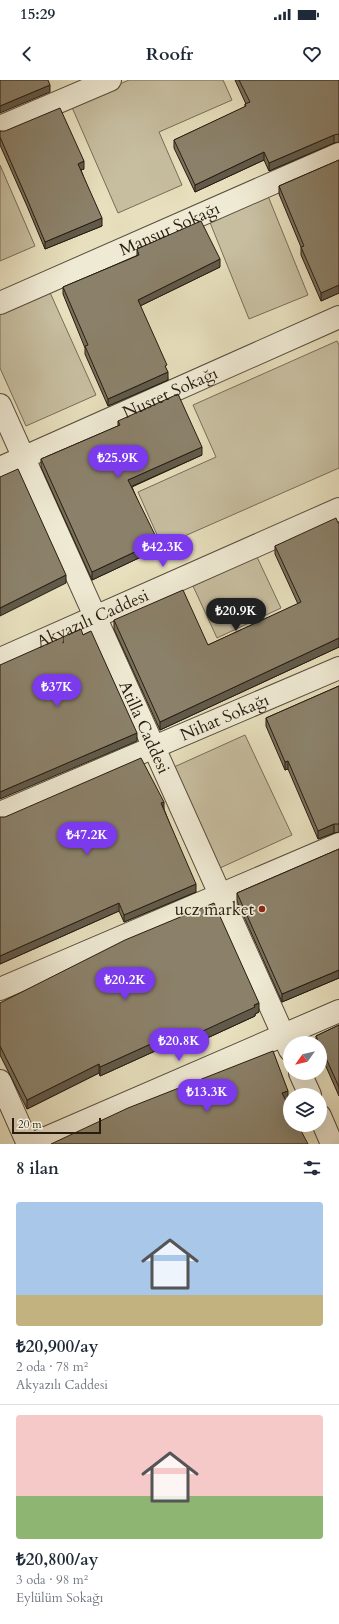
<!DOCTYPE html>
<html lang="tr">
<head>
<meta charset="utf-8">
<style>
  :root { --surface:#fff; --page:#f6f6f7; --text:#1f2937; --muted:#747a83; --line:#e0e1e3; --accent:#7c3aed }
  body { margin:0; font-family:Cardo,serif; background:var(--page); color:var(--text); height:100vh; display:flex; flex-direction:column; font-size:15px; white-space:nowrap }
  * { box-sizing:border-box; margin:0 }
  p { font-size:13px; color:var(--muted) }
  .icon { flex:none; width:22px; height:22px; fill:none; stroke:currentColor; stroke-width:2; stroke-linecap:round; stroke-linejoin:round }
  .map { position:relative; height:1064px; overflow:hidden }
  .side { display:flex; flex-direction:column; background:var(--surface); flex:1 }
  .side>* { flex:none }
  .needle { width:26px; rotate:236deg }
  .buttons { position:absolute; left:283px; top:956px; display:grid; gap:8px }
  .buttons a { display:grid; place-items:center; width:44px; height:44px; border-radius:50%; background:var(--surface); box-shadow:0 4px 16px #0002; font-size:20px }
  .scale { position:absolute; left:12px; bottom:10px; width:89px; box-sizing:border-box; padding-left:4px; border:2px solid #281c11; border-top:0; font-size:11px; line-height:14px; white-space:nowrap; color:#281c11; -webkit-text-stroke:3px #efead4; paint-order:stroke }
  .price { position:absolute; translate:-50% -34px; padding:0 9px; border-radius:14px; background:var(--accent); color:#fff; font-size:13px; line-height:26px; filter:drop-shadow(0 1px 2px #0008) }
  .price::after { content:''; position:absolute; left:50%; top:24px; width:12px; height:9px; margin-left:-6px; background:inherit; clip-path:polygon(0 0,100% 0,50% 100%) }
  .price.active { background:#222; color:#fff }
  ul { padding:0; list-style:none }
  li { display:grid; align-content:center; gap:8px; height:212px; padding:0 16px }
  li+li { border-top:1px solid var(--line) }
  li span { display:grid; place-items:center; height:124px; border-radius:4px; color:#555 }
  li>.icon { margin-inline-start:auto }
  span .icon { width:72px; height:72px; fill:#fffc; stroke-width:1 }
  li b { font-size:17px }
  h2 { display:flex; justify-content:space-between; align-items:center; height:48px; padding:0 16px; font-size:17px }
  .status { display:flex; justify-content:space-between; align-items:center; height:28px; padding:0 20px; background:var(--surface); direction:ltr }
  .status svg { height:11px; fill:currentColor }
  header { display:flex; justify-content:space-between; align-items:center; height:52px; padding:0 16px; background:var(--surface); font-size:18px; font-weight:700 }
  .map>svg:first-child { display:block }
  .green { fill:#c7bea0; stroke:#786d58 }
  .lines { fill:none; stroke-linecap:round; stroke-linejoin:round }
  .minor-casing { stroke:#584d3c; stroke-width:24 }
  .minor { stroke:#efead4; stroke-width:22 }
  .wall { fill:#786f5b; stroke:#281c11 }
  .shaded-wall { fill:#615a4a; stroke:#281c11 }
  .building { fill:#8b816a; stroke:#281c11 }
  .poi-dot { fill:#8f2418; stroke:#efead4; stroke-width:1.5 }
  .labels { text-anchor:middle; stroke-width:3.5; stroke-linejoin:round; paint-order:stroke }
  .street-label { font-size:17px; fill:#281c11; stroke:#efead4 }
  .poi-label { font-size:17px; fill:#281c11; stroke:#efead4; text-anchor:end }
</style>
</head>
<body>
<div class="status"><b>15:29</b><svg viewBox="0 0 49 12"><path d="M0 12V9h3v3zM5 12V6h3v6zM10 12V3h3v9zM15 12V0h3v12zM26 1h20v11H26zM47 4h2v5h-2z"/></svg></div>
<header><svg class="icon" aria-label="back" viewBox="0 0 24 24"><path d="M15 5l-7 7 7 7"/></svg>Roofr<svg class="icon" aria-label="heart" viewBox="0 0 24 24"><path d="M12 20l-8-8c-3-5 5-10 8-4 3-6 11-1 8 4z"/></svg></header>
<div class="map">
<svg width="339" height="1064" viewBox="0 0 339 1064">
  <rect width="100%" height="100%" fill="#e7dfbd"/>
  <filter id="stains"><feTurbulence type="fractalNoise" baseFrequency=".005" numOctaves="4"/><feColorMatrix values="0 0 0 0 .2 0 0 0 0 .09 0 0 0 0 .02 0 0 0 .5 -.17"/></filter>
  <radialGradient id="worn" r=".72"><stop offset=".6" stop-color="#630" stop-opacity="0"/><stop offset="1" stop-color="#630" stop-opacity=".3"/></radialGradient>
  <g class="green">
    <path d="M129,0H223L232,20L159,52L182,105L118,133L71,25Z"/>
    <path d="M0,85L35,166L0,181Z"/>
    <path d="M268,116L308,215L249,239L209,140Z"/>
    <path d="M48,208L96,315L26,346L0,288V230Z"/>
    <path d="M337,261L339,265V388L162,466L138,412L216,377L193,325Z"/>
    <path d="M257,477L281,528L217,558L193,506Z"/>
    <path d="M245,655L292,755L220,788L174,687Z"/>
  </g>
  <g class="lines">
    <g class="minor-casing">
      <g id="minor">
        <path d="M0,47L110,0"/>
        <path id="s1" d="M0,223L339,74"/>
        <path id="s2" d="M0,325L290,970"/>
        <path id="s3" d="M0,388L339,237"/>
        <path id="s4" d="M0,579L339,429"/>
        <path id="s5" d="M0,733L339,588"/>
        <path d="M0,909L339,764"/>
        <path d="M300,993L310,1015"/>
        <path d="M0,1001L28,1064"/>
        <path d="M320,1036L332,1064"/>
        <path d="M32,1064L339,931"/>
      </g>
    </g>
    <use href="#minor" class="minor"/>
  </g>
  <g class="wall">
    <path d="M235,0H339V62L334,63L269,91L264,80L195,112L174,68V60L245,27V24H246Z"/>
    <path d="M0,51L84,89L81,90L102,146L45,169L27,126L0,65Z"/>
    <path d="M339,80V213L321,221L301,175V167L279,114V106Z"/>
    <path d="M137,169L220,187L140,226L167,291L168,300L108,326L85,274V268L63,214V207L137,176Z"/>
    <path d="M118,341L202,375L132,407L158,469L92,500L41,387V379L118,346Z"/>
    <path d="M339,443V567L160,650L114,549V540L208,565L298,524L275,474V466Z"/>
    <path d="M339,606V752L334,753L318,759L288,689L285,690L266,646V638Z"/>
    <path d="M164,729L196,812L124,842L119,831L0,884Z"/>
    <path d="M339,769V898L282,922L237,821V813Z"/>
    <path d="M0,923L259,932L255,934V936L179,971L175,962L100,996L99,993L27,1029L0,975Z"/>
    <path d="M339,945V1016L320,973V963H316V956Z"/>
  </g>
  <g class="shaded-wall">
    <path d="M50,5V12L0,33V26Z"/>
    <path d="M334,55V63L269,91V83Z"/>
    <path d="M264,72V80L195,112V105Z"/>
    <path d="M84,81V89L78,91V84Z"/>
    <path d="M102,138V146L45,169V162Z"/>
    <path d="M220,179V187L138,227V220Z"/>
    <path d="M339,205V213L321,221V213Z"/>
    <path d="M168,292V300L108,326V319Z"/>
    <path d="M202,367V375L128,408V400Z"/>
    <path d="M158,461V469L92,500V492Z"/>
    <path d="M66,495V503L0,536V528Z"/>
    <path d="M339,558V567L160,650V642Z"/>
    <path d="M137,653V661L0,719V712Z"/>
    <path d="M288,681V689L285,690V682Z"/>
    <path d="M164,722V729L161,723Z"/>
    <path d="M334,744V753L318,759V751Z"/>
    <path d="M196,804V812L124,842V835Z"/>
    <path d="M119,823V831L0,884V876Z"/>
    <path d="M339,890V898L282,922V914Z"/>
    <path d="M259,923V932L255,934V936L179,971V962Z"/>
    <path d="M175,953V962L100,996V987Z"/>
    <path d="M99,984V993L27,1029V1020Z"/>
    <path d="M288,1011V1020L282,1022V1013Z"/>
  </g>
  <g class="building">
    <path d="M0,0H48L50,5L0,26Z"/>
    <path d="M239,0H339V54L334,55L269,83L264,72L195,105L174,60L246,26L245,24L250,22Z"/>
    <path d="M60,28L84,81L78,84L102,138L45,162L27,119L0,57V51H5Z"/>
    <path d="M339,80V205L321,213L301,167L304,166L279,106Z"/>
    <path d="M201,141L220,179L138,220L167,285L165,286L168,292L108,319L85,266L88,265L63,207L139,175L137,169Z"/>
    <path d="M178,314L202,367L128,400L158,461L92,492L41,379L120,345L118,341Z"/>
    <path d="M18,389L66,495L0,528V397Z"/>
    <path d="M336,438L338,443H339V558L160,642L114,540L183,510L208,565L301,522L275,466Z"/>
    <path d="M81,549L83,555L91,551L137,653L0,712V585Z"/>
    <path d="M339,606V744H334L318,751L288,681L285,682L266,638Z"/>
    <path d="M141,678L164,722L161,723L196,804L124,835L119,823L0,876V737H5Z"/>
    <path d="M339,769V890L282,914L237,813Z"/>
    <path d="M214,823L259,923L254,925L255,927L179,962L175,953L100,987L99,984L27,1020L0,966V923L125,860Z"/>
    <path d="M339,945V1007L320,965V963H319L316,956Z"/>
    <path d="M273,971L288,1011L282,1013L290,1029V1045H298L308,1064H51L128,1028Z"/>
  </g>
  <circle class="poi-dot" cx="262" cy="829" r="4"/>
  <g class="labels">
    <g class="street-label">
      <text dy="6" stroke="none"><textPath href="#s1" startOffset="185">Mansur Sokağı</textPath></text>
      <text dy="6" stroke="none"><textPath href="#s3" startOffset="186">Nusret Sokağı</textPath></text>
      <text dy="6" stroke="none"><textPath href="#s4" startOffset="101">Akyazılı Caddesi</textPath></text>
      <text dy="6" stroke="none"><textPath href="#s5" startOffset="244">Nihat Sokağı</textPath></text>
      <text dy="6" stroke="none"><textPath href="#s2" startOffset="353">Atilla Caddesi</textPath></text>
    </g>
    <g class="poi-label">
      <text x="254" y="835">ucz market</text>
    </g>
  </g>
  <rect width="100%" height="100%" filter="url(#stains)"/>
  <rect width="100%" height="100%" fill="url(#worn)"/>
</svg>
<div class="buttons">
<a><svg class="needle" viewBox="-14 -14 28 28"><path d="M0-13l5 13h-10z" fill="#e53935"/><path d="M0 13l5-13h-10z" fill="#747a83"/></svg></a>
<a><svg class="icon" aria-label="layers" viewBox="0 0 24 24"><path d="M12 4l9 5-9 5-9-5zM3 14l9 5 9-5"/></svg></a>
</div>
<div class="scale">20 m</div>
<b class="price" style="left:118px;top:399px">₺25.9K</b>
<b class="price" style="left:163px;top:488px">₺42.3K</b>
<b class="price active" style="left:236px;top:552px">₺20.9K</b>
<b class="price" style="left:57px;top:628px">₺37K</b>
<b class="price" style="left:87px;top:776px">₺47.2K</b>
<b class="price" style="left:125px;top:921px">₺20.2K</b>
<b class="price" style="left:179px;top:982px">₺20.8K</b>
<b class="price" style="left:207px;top:1033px">₺13.3K</b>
</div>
<section class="side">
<h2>8 ilan<svg class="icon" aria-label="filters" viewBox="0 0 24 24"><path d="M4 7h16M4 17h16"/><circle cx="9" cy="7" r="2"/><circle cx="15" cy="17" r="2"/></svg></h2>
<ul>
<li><span style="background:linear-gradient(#a9c7e8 75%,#c2b280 0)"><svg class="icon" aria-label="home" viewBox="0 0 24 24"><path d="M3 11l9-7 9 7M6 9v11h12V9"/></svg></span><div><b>₺20,900/ay</b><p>2 oda · 78 m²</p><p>Akyazılı Caddesi</p></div></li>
<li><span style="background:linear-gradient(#f6c9c9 65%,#8fb573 0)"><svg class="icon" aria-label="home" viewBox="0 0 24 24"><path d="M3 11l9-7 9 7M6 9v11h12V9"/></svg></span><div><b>₺20,800/ay</b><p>3 oda · 98 m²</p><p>Eylülüm Sokağı</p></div></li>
</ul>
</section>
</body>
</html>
